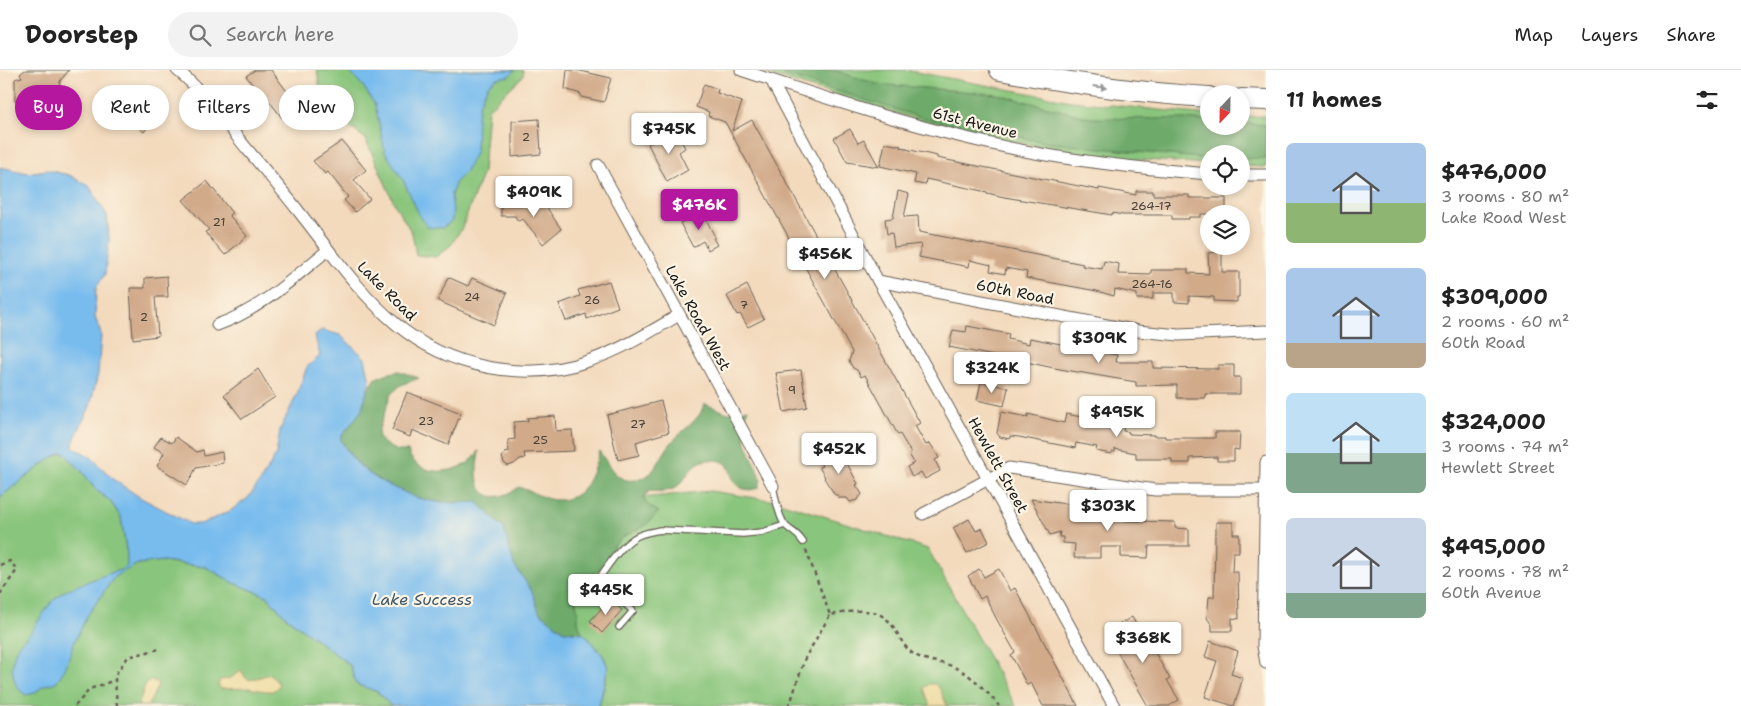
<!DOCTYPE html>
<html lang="en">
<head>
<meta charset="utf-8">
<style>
  :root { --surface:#fff; --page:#f2f2f2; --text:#222; --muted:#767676; --line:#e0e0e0; --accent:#b5179e }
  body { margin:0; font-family:"Shantell Sans",sans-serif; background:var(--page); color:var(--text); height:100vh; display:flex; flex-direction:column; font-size:19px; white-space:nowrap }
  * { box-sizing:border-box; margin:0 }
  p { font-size:16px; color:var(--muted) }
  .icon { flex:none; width:28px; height:28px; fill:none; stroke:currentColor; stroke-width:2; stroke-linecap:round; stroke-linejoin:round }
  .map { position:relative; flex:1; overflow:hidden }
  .side { display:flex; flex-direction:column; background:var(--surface); width:475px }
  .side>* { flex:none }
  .hud { position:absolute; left:15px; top:15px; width:475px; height:45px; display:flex; gap:10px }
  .needle { width:32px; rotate:202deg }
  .fabs { position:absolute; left:1200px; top:15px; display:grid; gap:10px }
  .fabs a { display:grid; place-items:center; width:50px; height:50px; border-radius:50%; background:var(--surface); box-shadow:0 2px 8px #0003; font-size:25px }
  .price { position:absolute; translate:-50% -42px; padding:0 11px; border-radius:5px; background:#fff; color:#222; font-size:16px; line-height:32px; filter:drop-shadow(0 1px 2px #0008) }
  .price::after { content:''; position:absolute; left:50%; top:30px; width:15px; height:11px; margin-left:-8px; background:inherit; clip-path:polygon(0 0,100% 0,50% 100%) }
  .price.selected { background:var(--accent); color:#fff }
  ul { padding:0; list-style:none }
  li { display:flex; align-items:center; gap:15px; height:125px; padding:0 20px }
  li span { display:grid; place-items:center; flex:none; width:140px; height:100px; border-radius:8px; color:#555 }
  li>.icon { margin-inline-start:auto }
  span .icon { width:60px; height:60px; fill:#fffc; stroke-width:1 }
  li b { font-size:21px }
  h2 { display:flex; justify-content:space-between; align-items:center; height:60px; padding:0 20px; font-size:21px }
  .pill { padding:0 18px; border-radius:22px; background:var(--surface); box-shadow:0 2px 8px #0003; font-size:18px; line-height:45px }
  .pill.selected { background:var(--accent); color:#fff }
  header { display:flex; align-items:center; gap:30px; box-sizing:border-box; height:70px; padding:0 25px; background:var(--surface); border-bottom:1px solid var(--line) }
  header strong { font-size:24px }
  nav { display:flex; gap:28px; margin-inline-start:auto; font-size:18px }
  .search { width:350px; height:45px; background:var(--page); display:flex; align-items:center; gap:12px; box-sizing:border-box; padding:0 18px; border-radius:28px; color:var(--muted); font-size:19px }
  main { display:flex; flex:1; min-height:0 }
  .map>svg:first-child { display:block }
  .green { fill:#89c57b; stroke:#52704c }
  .forest { fill:#6eaa6b; stroke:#456344 }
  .sand { fill:#eeda9e; stroke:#857b5d }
  .water { fill:#78bcee; stroke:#4a6c85 }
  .building { fill:#d1aa8a }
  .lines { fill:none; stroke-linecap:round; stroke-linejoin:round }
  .lane-casing { stroke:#675e54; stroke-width:8 }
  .street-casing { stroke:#675e54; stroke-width:13 }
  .highway-casing { stroke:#675e54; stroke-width:22 }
  .path { stroke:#675e54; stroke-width:2.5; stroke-dasharray:4 4; stroke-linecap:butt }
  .lane { stroke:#fff; stroke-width:5.5 }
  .street { stroke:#fff; stroke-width:11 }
  .highway { stroke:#fff; stroke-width:20 }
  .oneway { fill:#999 }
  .labels { text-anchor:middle; stroke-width:4.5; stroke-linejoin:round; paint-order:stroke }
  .number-label { font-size:12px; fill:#494038 }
  .street-label { font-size:15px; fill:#1c1c1c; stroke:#fcf5e5 }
  .water-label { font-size:16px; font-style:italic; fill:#3c5466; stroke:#fcf5e5 }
</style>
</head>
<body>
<header>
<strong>Doorstep</strong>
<div class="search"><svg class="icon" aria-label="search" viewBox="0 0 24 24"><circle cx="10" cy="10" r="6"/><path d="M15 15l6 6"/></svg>Search here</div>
<nav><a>Map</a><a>Layers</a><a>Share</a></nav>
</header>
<main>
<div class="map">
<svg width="1266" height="636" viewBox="0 0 1266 636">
  <rect width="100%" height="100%" fill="#fcf5e5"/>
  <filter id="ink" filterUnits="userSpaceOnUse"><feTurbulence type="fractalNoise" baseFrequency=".02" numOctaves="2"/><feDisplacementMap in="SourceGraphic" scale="10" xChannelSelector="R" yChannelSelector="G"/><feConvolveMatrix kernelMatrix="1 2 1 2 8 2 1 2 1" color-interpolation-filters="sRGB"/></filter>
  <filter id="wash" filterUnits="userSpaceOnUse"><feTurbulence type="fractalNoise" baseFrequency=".0096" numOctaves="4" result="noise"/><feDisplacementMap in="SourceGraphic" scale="20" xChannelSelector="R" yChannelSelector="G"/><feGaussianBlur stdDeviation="1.12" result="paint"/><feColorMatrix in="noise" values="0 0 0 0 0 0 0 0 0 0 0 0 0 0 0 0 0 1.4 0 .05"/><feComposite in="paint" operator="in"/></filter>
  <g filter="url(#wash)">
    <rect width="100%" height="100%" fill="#f3dabd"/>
    <g class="green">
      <path d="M317,0H523V6L488,39L483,102L462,158L451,175L436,187L416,185L412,163L395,135L365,68L323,39Z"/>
      <path d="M753,0H905L1071,31L1209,45V56H1241V47L1266,46V97L1241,96V84H1209V94L1110,88L1010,71L915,49Z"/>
      <path d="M63,382L81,400L95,419L110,431L121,447L127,485L138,494L163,491L206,497L234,513L267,526L285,546L350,595L356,614L378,622L391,636H0V427L51,388Z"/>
      <path d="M710,421L776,431L928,479L1016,636H599C601,627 608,606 607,597C606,577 578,569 564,561L572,435Z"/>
    </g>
    <g class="forest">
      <path d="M768,0H833L877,14L997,24L1091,48L1184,49L1209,51V56H1241V53L1266,55V88L1241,89V84H1209V89L1049,73L930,50Z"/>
      <path d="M399,301L419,308L401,315L391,324L378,362L380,370L389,377L398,381H408C416,406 449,405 468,393C472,390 476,385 479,381C478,388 477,395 477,401C477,431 499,432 519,417C528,420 539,426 549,429C582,436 593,406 599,381C610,396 618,416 639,409C641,408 646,407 647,406C658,398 663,382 672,372C685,357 698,352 705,334L728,343L748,339L743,353L746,373L761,409L759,417C752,422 740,420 735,413C728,401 732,391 714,390C690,388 689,410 675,418C668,422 657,422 649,421L643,428L648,435L659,442L645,456L623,467L613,476L607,490L598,500L581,512L571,515L578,541V552L582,563L564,561L539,542L532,521L514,495L504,459L477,432C459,433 440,434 422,429C416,428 410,425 404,422C376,411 354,396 340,368L361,341L368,320L376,308L386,304Z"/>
    </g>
    <g class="sand">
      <path d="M241,600L245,607L250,610L270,604L279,614L277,618L273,621H265L249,618L221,619L218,615L220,610L231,608Z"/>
      <path d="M151,611H155L158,615L148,636H138L146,613Z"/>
      <path d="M929,614H935L940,619L947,636H930L924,618Z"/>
    </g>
    <g class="water">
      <path d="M348,0H515L509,6L497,8L488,15L479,35L477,47L476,81L466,101L456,111L451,125L453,139L452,151L442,158L427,157L419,144L403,110L385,82L375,35L363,16Z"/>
      <path d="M0,97L27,103L47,100L69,105L89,116L107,145L109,169L105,204L96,218L95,247L101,264L98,304L90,336L74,370L73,377L91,387L114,410L141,428L191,454H201L230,441L248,428L260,412L276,385L280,360L297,324L307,297L320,286L315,266L322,260L340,265L365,288L370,311L361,341L340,368C353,396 376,411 404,422C410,425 416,428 422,429C440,434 459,433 477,432L504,459L514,495L532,521L539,542L564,561L582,563L588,567L603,586L608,597L599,636H391L378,622L356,614L350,595L285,546L267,526L234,513L206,497L163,491L138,494L115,506L87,546L74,573L65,599L56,612L43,616L35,623L26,625C9,616 9,587 20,573C24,568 30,565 33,559C41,548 48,534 59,525C67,518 101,507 113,502L121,500L127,496V485L121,447L110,431L95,419L81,400L63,382L51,388L0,427Z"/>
    </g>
    <g id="blocks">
      <g class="building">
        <path d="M25,0H69L60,11L59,31L45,30L44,33L15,31V9L22,7L20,4Z"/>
        <path d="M255,0H271L298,36L282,48L264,24L261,26L246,6Z"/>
        <path d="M567,0H576L611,8L604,32L581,27V24L565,19Z"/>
        <path d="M704,14L718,19L717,23L742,32L732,61L752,50L920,353L915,356L926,375L930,373L939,388L935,390L940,401L925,409L921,402L912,407L907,397L914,393L909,384L911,383L900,364L898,365L865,305L861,307L857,300L853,298L849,291L852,282L725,52L708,46L709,42L696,37Z"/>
        <path d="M128,21L145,36L143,38L155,48L144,62L113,38Z"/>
        <path d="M539,49L541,84L512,87V51Z"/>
        <path d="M675,59L685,78L679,82L688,100L667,112L648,74Z"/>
        <path d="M850,59L858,73L864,70L879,97L847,92L834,68Z"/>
        <path d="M342,71L366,100L354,110L370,129L355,142L344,130L348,127L328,102L325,104L313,91Z"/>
        <path d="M885,73L901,76L900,77L906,78V79L937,86V88L1099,120V118L1136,125V121H1153V125H1189V128H1226V144H1201V147H1189V149H1172V145H1123L1112,143V145L1004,127L987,123V122L926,109L925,115L914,113L916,104L880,96Z"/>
        <path d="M207,111L232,143L229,145L247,166L225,185L205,162L209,160L183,130Z"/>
        <path d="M898,121L909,124L904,147L918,146L919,162L1083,194L1082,196L1102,199L1104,191L1119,194L1118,204L1151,205V200H1175V199H1188V203L1209,204L1208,183L1222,182V202H1239V227H1237V232L1214,231V227L1189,226V233L1174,232V223H1153V229H1137V224L1115,219L1114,226L1097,221L1026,208L1027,202L1006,198L1005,204L990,201L991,195L970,190L969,197L919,187L921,174L894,177L892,163L887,164L885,149L893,148Z"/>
        <path d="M539,126L561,159L543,174L523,149L518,151L515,146H501V135H527Z"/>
        <path d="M702,141L715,167L713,168L717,175L708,180L703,171L693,177L680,153Z"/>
        <path d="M167,206L168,227H155L158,266L133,269L130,218H145V208Z"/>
        <path d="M448,207L468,216L472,208L507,223L494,255L438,231Z"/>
        <path d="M609,211L618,237L587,249L586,244L566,251L559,234L580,226L578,220Z"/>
        <path d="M747,215L764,249L748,257L740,244L737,245L727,226Z"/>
        <path d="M967,256L1009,264L1008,269L1029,274L1030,268L1117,285L1116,292H1153V298L1218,299V295H1234V307H1240V324H1205V328H1177V315L1136,316V312L1054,298L1026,292V291L1005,286L1004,288L949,277L953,260L966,262Z"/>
        <path d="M258,299L275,327L242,349L224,325Z"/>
        <path d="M801,300L807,337L784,342L776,303Z"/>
        <path d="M981,312L1008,318L1004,336L977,330Z"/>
        <path d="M407,322L461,343L448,375L412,360L410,367L392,360Z"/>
        <path d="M661,331L669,362L636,372L639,385L618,390L607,345Z"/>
        <path d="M1001,342L1028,347V344L1064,353L1066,344L1124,355L1123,361L1129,362V364L1154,365L1153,366H1165V368H1215V362H1240L1239,380L1234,379V391H1217V387L1190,388V393H1172V389H1136V383L1115,379V382H1112L1111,384L1096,381L1097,377L1076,373L1075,378L1019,367L1010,366V369L1000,367L997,363Z"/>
        <path d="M555,346L556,361L572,360L574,381L524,383L525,388L520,389L514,394L508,396L504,393L502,387L505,383L509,382L508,370L515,369L514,352L528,351L527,348Z"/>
        <path d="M161,367L172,373L176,367L197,382L203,380L204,386L222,382L223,393L196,398L187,415L157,396L164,383L154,377Z"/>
        <path d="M834,377L839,386L842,384L858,414L856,415L862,424L857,430L850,432L847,428H839L838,425H835L824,408L825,407L819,397L822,396L817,386Z"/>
        <path d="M1031,429L1073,435V438H1079L1078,446H1102V450L1175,452V458L1189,459V476H1149L1148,488L1121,487V477H1100V488H1074L1075,474L1063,473V467H1059L1060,462L1050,465Z"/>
        <path d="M969,449L976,461L982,458L989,472L967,483L953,458Z"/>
        <path d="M1216,452H1233V464H1239V482H1233L1232,502H1238L1239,549L1232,548V561H1212V555L1207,548L1209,527H1214L1215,464H1216Z"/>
        <path d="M979,499L984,507L999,499L1010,521L1015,518L1078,636H1043L1031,613L1027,615L1011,585L1015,582L996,548L985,526L980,529L968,506Z"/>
        <path d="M610,529L622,540L602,563L590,551Z"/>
        <path d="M1132,547L1147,574L1148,576L1150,574L1170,609L1167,610L1179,630L1169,636H1148L1106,562Z"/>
        <path d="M1210,571L1238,581L1231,604L1243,608L1234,636L1205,627L1217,591L1205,587Z"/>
      </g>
    </g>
  </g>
  <g filter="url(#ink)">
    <use href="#blocks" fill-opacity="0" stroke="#675e54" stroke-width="1"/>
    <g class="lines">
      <g class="lane-casing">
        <g id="lane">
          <path d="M773,416C775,426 778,446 785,455C791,462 796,461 803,472"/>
          <path d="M599,510L633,541L619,557"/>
          <path d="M589,523C602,505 615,481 634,468C641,463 651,462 660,460L743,464L763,462L785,455"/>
        </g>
      </g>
      <g class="street-casing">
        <g id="street">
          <path d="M177,0C204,22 225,52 247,79C265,100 283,121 300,143C330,181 359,223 396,254C448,298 525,313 588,291C621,280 650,262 679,245"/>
          <path d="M741,0C834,31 928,62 1025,81C1085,93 1147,99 1209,104"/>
          <path d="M771,10L878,211L1114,636"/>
          <path d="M598,95L773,416"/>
          <path d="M1241,105H1266"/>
          <path d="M878,211L1138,261L1179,265L1266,261"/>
          <path d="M217,255C260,240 293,208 328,180"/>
          <path d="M1266,392L1263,576L1266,593"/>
          <path d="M923,444L1009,398L1155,420H1266"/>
        </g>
      </g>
      <g class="highway-casing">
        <g id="highway">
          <path d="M1000,0C1069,13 1138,23 1209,27"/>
          <path d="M1241,29L1266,30"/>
        </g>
      </g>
      <g class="path">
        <path d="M806,480L830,545C844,543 861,538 876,543C898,551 897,574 915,585C926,591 940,592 952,596C971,604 986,620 999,636"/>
        <path d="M0,495L10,491L17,500L0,524"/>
        <path d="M75,636L90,619L115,610"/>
        <path d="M117,636L115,610L117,602L128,587L159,579"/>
        <path d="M788,636L792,628L805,588L830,545"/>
      </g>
      <use href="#lane" class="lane"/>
      <use href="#street" class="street"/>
      <use href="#highway" class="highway"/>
    </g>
    <defs><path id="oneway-solid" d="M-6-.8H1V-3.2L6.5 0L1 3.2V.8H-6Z" transform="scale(1.25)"/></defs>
    <use class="oneway" href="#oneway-solid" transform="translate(1100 17) rotate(7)"/>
  </g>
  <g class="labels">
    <g class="number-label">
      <text x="526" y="71">2</text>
      <text x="1151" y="140">264-17</text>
      <text x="219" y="156">21</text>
      <text x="1152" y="218">264-16</text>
      <text x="472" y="231">24</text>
      <text x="592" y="234">26</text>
      <text x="744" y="239">7</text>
      <text x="144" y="251">2</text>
      <text x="792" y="324">9</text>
      <text x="426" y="355">23</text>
      <text x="638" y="358">27</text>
      <text x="540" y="374">25</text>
    </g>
    <g class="street-label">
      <text transform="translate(975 53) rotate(14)" y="5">61st Avenue</text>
      <text transform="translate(387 221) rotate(45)" y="5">Lake Road</text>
      <text transform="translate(1015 222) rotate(11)" y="5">60th Road</text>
      <text transform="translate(698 248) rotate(61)" y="5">Lake Road West</text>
      <text transform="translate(998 395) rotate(61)" y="5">Hewlett Street</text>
    </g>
    <g class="water-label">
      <text x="422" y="535">Lake Success</text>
    </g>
  </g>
</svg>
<div class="fabs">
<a><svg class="needle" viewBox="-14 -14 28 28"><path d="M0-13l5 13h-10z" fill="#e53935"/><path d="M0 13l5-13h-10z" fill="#767676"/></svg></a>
<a><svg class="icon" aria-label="locate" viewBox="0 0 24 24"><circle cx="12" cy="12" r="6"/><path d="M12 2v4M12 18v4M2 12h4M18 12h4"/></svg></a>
<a><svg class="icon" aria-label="layers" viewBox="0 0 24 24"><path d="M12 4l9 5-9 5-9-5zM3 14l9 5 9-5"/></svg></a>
</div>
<b class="price" style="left:669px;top:85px">$745K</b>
<b class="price" style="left:534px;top:148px">$409K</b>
<b class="price selected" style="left:699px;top:161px">$476K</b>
<b class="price" style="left:825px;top:210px">$456K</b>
<b class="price" style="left:1099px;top:294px">$309K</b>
<b class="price" style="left:992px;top:324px">$324K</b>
<b class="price" style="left:1117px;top:368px">$495K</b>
<b class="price" style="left:839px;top:405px">$452K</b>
<b class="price" style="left:1108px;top:462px">$303K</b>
<b class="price" style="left:606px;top:546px">$445K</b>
<b class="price" style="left:1143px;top:594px">$368K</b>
<div class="hud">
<a class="pill selected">Buy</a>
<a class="pill">Rent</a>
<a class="pill">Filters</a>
<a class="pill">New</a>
</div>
</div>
<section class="side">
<h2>11 homes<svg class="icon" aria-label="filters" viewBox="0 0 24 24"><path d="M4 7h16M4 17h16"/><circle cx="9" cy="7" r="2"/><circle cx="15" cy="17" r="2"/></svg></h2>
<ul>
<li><span style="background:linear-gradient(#a9c7e8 60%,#8fb573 0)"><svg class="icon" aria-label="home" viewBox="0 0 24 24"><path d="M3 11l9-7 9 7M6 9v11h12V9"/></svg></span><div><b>$476,000</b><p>3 rooms · 80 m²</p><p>Lake Road West</p></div></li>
<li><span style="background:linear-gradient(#a9c7e8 75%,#b9a48a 0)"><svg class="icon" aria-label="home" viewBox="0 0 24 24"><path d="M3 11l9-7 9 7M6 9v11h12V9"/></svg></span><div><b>$309,000</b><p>2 rooms · 60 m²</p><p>60th Road</p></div></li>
<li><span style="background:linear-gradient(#bfe0f5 60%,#7fa58c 0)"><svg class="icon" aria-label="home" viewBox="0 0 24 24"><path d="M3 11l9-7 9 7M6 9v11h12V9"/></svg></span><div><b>$324,000</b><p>3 rooms · 74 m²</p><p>Hewlett Street</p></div></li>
<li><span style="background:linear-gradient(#c9d6e8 75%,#7fa58c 0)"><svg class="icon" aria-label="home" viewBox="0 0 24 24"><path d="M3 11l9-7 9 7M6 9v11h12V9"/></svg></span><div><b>$495,000</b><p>2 rooms · 78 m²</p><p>60th Avenue</p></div></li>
</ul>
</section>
</main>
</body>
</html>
